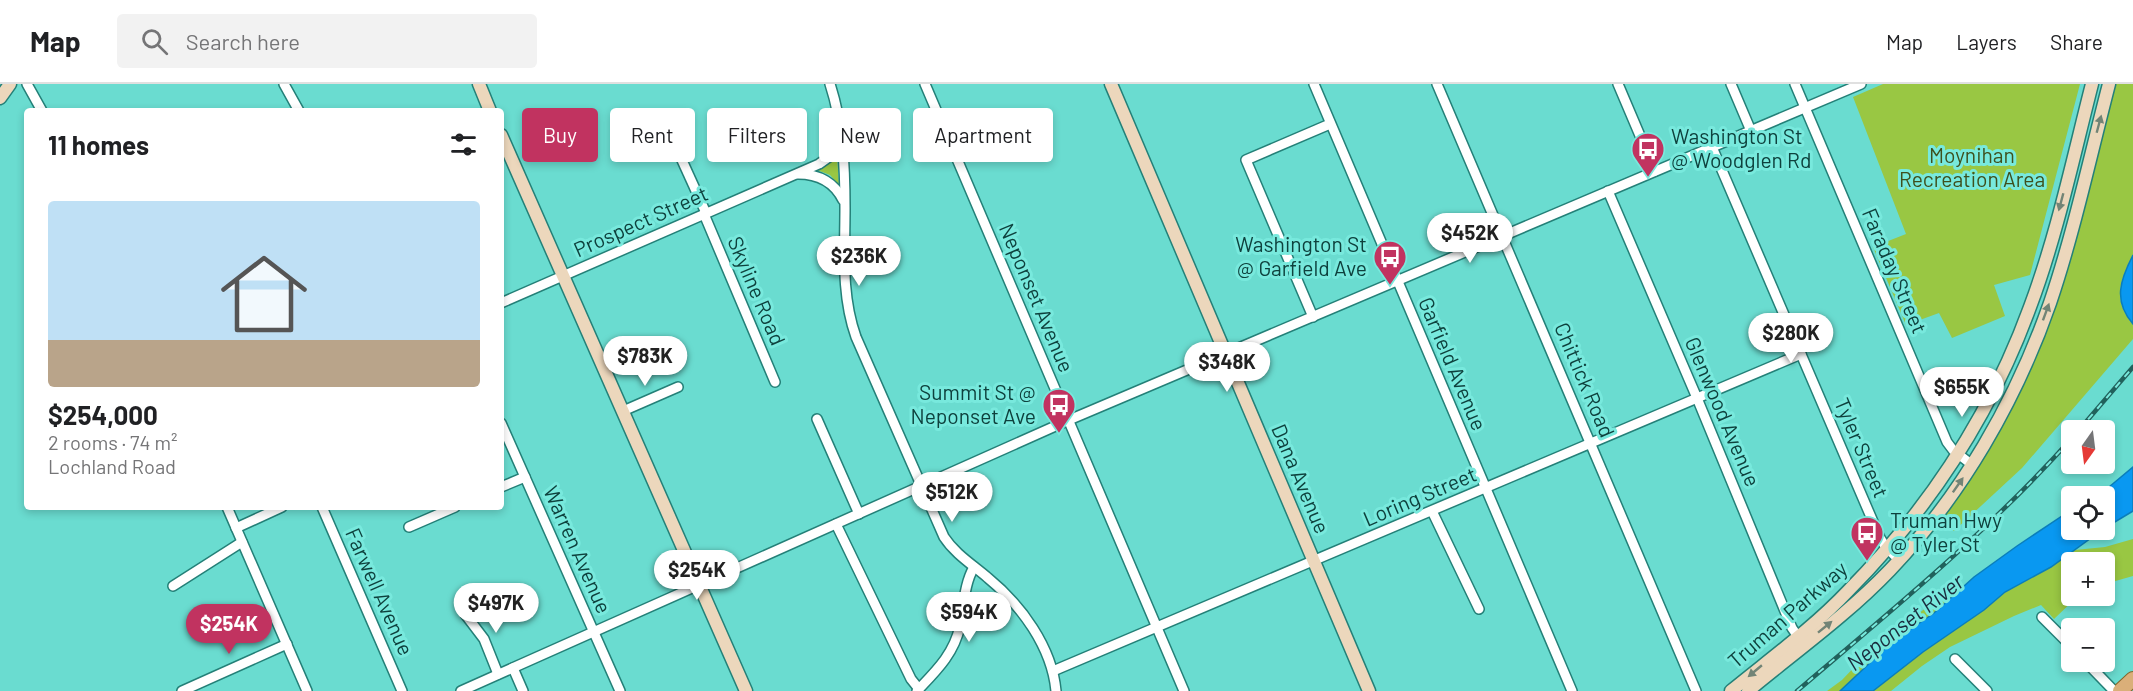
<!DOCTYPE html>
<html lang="en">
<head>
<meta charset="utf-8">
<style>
  :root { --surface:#fff; --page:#f2f2f2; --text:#202124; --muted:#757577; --line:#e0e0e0; --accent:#c13360 }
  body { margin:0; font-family:Barlow,sans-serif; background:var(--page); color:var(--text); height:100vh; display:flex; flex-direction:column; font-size:22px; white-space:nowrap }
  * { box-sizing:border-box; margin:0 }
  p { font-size:20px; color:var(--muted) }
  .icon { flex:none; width:33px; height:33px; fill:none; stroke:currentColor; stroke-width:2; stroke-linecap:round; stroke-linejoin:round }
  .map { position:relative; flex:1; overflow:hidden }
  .panel { position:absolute; left:24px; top:24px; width:480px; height:402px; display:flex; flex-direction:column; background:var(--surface); border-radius:6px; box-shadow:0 3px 9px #0003 }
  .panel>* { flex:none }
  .guide { position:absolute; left:522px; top:24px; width:570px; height:54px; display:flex; gap:12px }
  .needle { width:39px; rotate:194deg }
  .tools { position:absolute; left:2061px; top:336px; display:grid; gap:12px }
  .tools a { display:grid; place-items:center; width:54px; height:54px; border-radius:6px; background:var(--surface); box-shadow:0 3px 9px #0003; font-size:30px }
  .price { position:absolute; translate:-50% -51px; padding:0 14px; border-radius:21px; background:#fff; color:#222; font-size:20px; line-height:39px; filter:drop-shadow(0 2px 3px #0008) }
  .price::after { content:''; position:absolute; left:50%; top:36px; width:18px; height:14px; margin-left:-9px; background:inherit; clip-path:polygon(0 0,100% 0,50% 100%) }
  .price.active { background:var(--accent); color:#fff }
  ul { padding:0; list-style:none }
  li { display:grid; align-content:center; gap:12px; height:318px; padding:0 24px }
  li+li { border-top:2px solid var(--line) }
  li span { display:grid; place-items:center; height:186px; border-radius:6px; color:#555 }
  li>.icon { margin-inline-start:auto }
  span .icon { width:108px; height:108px; fill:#fffc; stroke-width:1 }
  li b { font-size:26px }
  h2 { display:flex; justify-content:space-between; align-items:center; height:72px; padding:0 24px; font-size:26px }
  .tag { padding:0 21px; border-radius:6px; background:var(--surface); box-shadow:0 3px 9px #0003; font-size:21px; line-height:54px }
  .tag.active { background:var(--accent); color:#fff }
  header { display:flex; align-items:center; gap:36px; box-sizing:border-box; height:84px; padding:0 30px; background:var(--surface); border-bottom:2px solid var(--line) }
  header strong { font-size:28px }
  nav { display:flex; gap:33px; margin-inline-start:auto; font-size:21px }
  .search { width:420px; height:54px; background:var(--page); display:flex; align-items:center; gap:15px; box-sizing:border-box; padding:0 21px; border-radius:6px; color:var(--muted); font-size:22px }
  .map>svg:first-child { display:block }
  .green { fill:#99c743 }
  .water { fill:#0998f1; stroke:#0a7ebb; stroke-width:1.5 }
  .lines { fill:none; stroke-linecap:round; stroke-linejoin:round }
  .street-casing { stroke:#248078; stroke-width:12 }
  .secondary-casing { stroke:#248078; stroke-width:15 }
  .primary-casing { stroke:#82652a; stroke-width:16 }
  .street { stroke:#fff; stroke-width:9 }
  .secondary { stroke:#ecd7bc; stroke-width:12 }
  .primary { stroke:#daaf79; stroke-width:14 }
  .rail-casing { stroke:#21615c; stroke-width:4.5 }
  .rail { stroke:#78e9dd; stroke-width:2; stroke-dasharray:7; stroke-linecap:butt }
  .oneway { fill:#728476 }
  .labels { text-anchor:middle; stroke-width:6; stroke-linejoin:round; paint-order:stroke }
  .poi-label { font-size:21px; fill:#0e413d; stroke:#78e9dd; text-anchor:start }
  .park-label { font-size:21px; fill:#3e501d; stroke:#78e9dd }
  .street-label { font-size:21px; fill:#0e413d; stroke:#78e9dd }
  .water-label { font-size:22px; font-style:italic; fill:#192c3d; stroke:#78e9dd }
</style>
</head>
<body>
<header>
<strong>Map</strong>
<div class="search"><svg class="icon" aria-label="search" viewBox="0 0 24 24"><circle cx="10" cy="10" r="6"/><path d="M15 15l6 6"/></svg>Search here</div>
<nav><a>Map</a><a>Layers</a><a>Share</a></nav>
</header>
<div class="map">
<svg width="2133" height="607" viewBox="0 0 2133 607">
  <rect width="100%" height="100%" fill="#6adcd0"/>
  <g class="green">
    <path d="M1883,0H2080L2030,191L1994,201L2005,232L1952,254L1939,229L1906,241L1873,163L1906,150L1853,13Z"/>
    <path d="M2116,0H2133V171C2120,196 2112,216 2133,240V255L2022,384L1954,447L1941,435L1966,400L1993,357L2049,239L2067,184Z"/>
    <path d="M837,72L839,101L830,91L817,86Z"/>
    <path d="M2133,455V492L2105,500L2104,478H2072V512L2076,514L2054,535L2041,521L2014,532L1950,563L1922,582L1891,607H1827L1842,596L1862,575L1938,514L1972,499L2065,467L2105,463Z"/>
  </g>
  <g class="water">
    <path d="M2133,171V240C2113,217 2120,196 2133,171Z"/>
    <path d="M2133,383V427L2105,444L2104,412H2093L2109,403Z"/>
    <path d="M2071,426L2072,446H2102L2051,483L2005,508L1984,526L1923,568L1873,607H1840L1892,558L1934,529L1974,493L2017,462Z"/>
  </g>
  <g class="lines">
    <g class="street-casing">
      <g id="street">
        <path d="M27,0L42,27"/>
        <path d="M284,0L299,27"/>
        <path d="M830,0C843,40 845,82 845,124C845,168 841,211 856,253L944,453C955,470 973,481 988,494C1021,521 1052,563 1056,607"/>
        <path d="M925,0L1184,607"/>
        <path d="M1314,0L1572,607"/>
        <path d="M1437,0L1696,607"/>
        <path d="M1618,0L1655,87"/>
        <path d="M1731,0L1751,47"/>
        <path d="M1795,0L1947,358L1953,366L1971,380"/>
        <path d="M676,63L706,129"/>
        <path d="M1712,63L1880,454L1885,462L1899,476"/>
        <path d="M798,90C818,90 834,98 843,116"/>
        <path d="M1608,107L1697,314L1792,544L1801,557"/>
        <path d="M704,130L775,298"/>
        <path d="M501,219L819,80L833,70L841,55"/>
        <path d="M1313,233L1246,76L1330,40"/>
        <path d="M623,327L678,303"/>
        <path d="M817,335L859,430"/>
        <path d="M501,339L620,607"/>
        <path d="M501,403L525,393"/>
        <path d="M227,423L307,607"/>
        <path d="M322,423L402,607"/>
        <path d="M1432,427L1479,525"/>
        <path d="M836,440L911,595L919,605"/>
        <path d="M409,443L455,423"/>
        <path d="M236,444L282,423"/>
        <path d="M173,502L242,458"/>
        <path d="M465,530L484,555L498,590"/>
        <path d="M2042,533L2072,563"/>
        <path d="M2104,567L2106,565"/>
        <path d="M1955,575L1987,607"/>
        <path d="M2086,578L2114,607"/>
        <path d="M513,584L523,607"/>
        <path d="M1053,587L1801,270"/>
        <path d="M182,607L287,560"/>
        <path d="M461,607L1069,336L1861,0"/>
        <path d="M917,607C936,587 954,570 960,542C964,522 964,500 974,483"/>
      </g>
    </g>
    <g class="secondary-casing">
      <g id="secondary">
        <path d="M479,0L490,27"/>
        <path d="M1111,0L1369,607"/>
        <path d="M0,14L10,0"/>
        <path d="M501,51L746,607"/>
        <path d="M1731,607C1770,575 1813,544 1848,507C1928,426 1991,330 2030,223C2057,151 2073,74 2092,0"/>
        <path d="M1748,607C1795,568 1847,531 1890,486C1961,412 2016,317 2050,219C2074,148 2090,73 2109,0"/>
      </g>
    </g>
    <g class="primary-casing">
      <path id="primary" d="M2120,607L2133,595"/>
    </g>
    <use href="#street" class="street"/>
    <use href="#secondary" class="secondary"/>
    <use href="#primary" class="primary"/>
    <g class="rail-casing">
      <g id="rail">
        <path d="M2079,346L2133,283"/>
        <path d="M1797,607C1892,526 1988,448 2072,354"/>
      </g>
    </g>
    <use href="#rail" class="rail"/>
  </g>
  <defs><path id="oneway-solid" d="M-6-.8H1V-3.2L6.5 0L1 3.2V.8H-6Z" transform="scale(1.5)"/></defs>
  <g class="oneway">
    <use href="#oneway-solid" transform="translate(2099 40) rotate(-75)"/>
    <use href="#oneway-solid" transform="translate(2061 118) rotate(105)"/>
    <use href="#oneway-solid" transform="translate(2046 228) rotate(-70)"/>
    <use href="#oneway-solid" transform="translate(1958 401) rotate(-55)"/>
    <use href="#oneway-solid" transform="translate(1825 543) rotate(-39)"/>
    <use href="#oneway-solid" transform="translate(1755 587) rotate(140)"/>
  </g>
  <defs>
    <g id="bus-pin" transform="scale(1.725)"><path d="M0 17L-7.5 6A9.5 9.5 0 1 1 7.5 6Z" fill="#c13360" stroke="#78e9dd"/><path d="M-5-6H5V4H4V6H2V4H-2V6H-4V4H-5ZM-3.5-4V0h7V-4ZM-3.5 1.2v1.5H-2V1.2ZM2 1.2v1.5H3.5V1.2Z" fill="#fff"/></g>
  </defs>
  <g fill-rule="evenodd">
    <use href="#bus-pin" x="1648" y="65"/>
    <use href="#bus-pin" x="1390" y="173"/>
    <use href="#bus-pin" x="1059" y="321"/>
    <use href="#bus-pin" x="1867" y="449"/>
  </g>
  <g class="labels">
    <g class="poi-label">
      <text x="1671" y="60">Washington St<tspan x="1671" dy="24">@ Woodglen Rd</tspan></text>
      <text x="1367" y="168" text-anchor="end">Washington St<tspan x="1367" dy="24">@ Garfield Ave</tspan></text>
      <text x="1036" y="316" text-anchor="end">Summit St @<tspan x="1036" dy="24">Neponset Ave</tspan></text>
      <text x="1890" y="444">Truman Hwy<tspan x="1890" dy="24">@ Tyler St</tspan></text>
    </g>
    <g class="park-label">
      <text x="1972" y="79">Moynihan<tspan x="1972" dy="24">Recreation Area</tspan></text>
    </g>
    <g class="street-label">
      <text transform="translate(641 138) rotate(-24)" y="7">Prospect Street</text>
      <text transform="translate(1894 187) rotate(67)" y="7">Faraday Street</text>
      <text transform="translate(756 207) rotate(67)" y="7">Skyline Road</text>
      <text transform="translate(1036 214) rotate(67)" y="7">Neponset Avenue</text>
      <text transform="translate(1452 280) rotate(67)" y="7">Garfield Avenue</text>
      <text transform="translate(1584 296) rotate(67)" y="7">Chittick Road</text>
      <text transform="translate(1722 328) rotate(67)" y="7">Glenwood Avenue</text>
      <text transform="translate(1861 364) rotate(67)" y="7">Tyler Street</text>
      <text transform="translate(1300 395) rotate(67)" y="7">Dana Avenue</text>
      <text transform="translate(1420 413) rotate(-23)" y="7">Loring Street</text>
      <text transform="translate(577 466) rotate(66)" y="7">Warren Avenue</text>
      <text transform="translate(379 508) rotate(66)" y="7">Farwell Avenue</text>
      <text transform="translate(1788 531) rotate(-41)" y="7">Truman Parkway</text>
    </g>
    <g class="water-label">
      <text transform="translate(1905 538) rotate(-38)" y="8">Neponset River</text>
    </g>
  </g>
</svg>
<div class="tools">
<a><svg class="needle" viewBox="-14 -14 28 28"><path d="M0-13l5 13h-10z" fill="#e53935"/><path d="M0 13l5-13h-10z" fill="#757577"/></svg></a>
<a><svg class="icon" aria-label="locate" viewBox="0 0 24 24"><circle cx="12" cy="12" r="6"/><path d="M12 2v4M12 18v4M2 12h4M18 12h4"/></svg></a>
<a>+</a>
<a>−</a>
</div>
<b class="price" style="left:1470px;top:180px">$452K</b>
<b class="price" style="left:859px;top:203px">$236K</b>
<b class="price" style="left:1791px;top:280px">$280K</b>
<b class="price" style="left:645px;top:303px">$783K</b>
<b class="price" style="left:1227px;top:309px">$348K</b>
<b class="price" style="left:1962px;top:334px">$655K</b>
<b class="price" style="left:952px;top:439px">$512K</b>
<b class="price" style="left:697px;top:517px">$254K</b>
<b class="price" style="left:496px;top:550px">$497K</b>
<b class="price" style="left:969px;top:559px">$594K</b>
<b class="price active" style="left:229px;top:571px">$254K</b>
<div class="guide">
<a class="tag active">Buy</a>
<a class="tag">Rent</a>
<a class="tag">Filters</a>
<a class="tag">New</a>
<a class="tag">Apartment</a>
</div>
<section class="panel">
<h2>11 homes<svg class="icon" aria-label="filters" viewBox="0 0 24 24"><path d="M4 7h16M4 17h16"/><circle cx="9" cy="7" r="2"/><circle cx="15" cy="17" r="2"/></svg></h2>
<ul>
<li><span style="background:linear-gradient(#bfe0f5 75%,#b9a48a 0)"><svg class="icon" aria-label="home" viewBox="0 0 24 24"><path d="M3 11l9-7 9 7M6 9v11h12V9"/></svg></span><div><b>$254,000</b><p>2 rooms · 74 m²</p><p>Lochland Road</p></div></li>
</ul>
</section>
</div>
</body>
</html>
